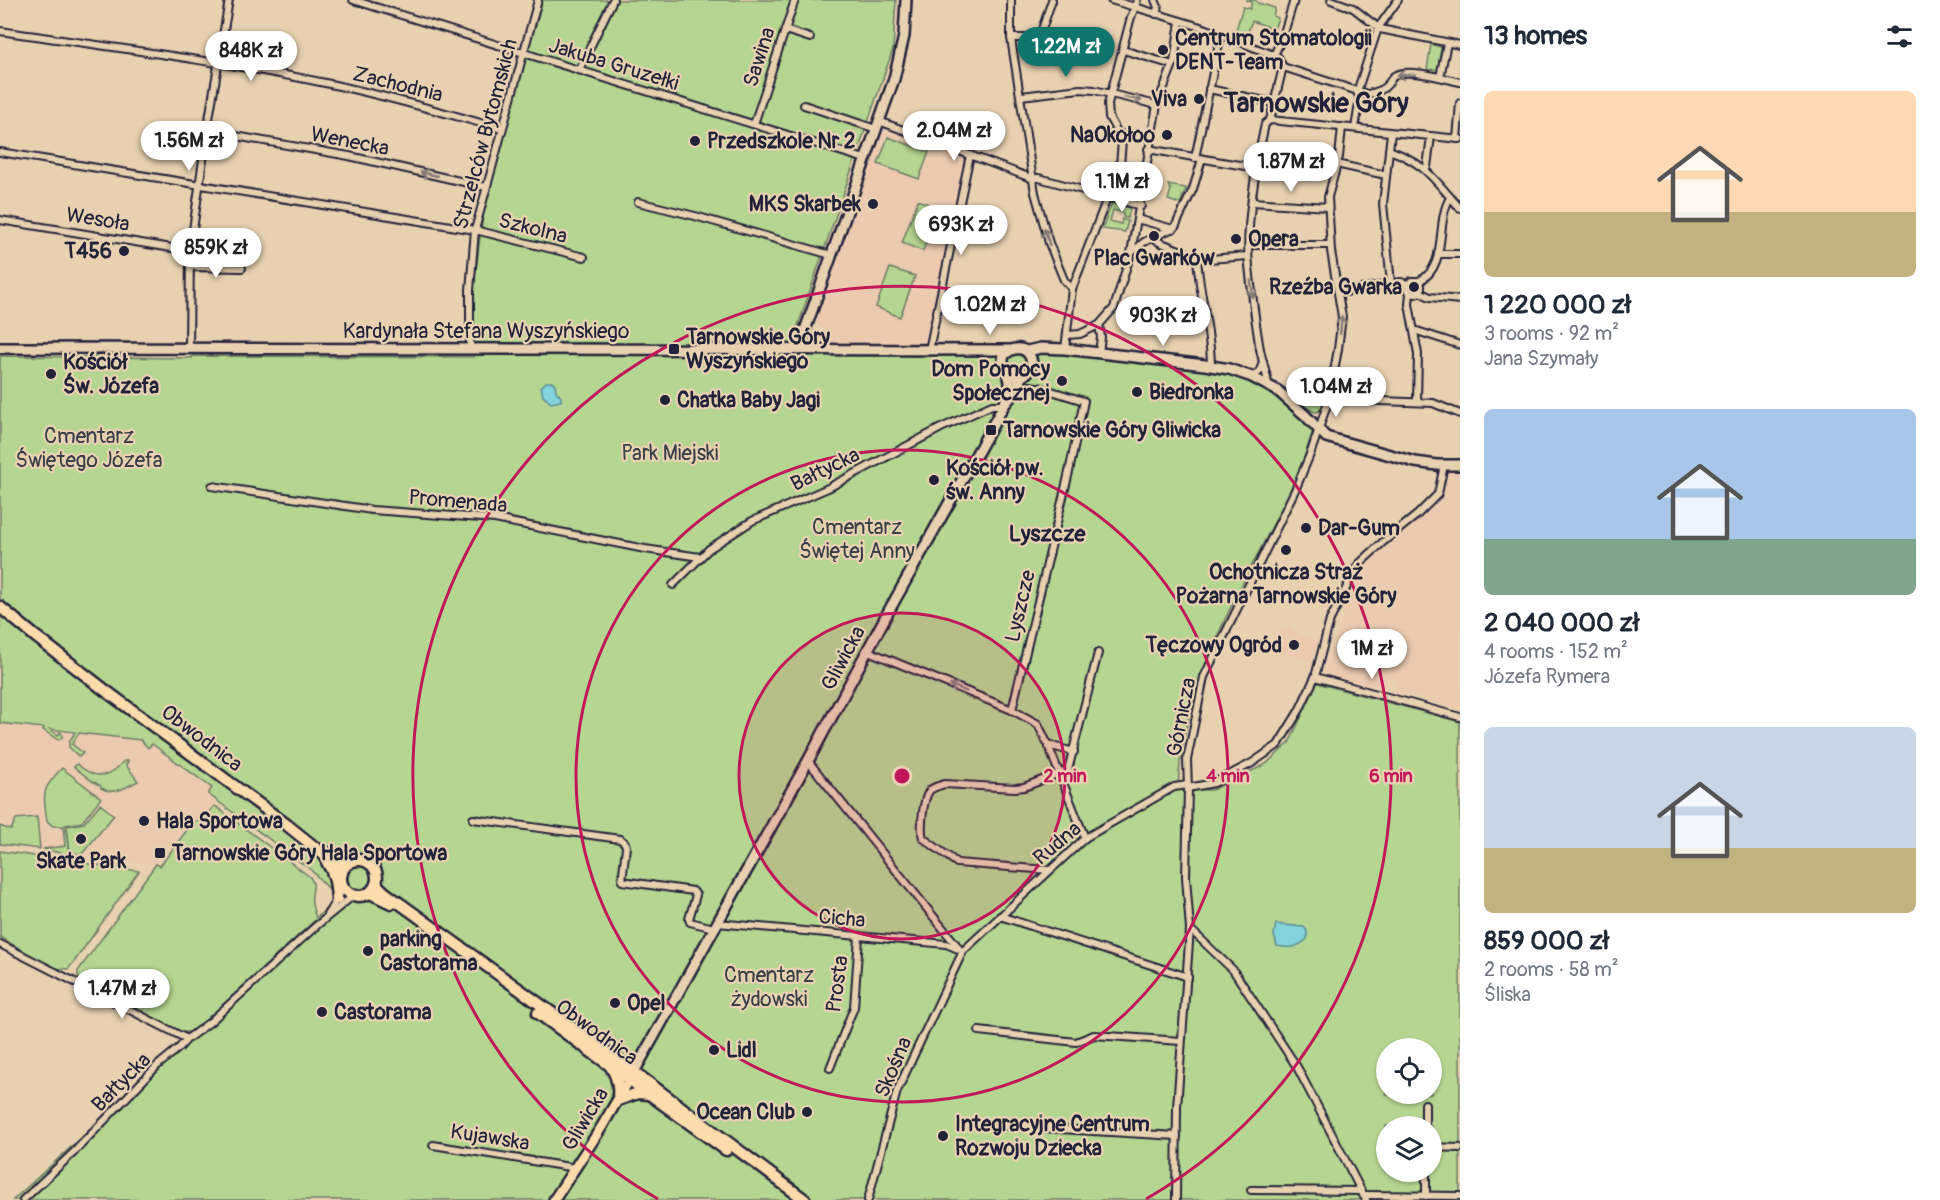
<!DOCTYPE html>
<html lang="en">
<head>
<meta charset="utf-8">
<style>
  :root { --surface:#fff; --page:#f2f2f3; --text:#1f2937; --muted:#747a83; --accent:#0f766e }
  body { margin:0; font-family:Pangolin,sans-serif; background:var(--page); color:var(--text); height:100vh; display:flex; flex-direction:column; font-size:22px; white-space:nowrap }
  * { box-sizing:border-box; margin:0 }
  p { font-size:20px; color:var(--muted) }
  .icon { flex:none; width:33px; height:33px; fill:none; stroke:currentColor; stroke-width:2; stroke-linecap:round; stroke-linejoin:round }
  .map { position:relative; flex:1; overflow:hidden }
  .side { display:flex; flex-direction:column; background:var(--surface); width:480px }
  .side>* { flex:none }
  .tools { position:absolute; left:1376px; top:1038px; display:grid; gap:12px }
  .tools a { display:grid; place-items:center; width:66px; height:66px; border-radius:50%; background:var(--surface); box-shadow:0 2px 4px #0004; font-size:30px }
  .price { position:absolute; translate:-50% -51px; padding:0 14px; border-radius:21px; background:#fff; color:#222; font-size:20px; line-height:39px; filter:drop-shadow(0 2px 3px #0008) }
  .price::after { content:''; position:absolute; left:50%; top:36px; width:18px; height:14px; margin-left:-9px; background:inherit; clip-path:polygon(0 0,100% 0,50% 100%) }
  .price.on { background:var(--accent); color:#fff }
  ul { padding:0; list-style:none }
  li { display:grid; align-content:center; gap:12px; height:318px; padding:0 24px }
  li span { display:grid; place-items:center; height:186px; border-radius:9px; color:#555 }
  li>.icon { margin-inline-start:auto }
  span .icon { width:108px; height:108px; fill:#fffc; stroke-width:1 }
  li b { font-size:26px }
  h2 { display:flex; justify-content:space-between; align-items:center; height:72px; padding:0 24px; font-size:26px }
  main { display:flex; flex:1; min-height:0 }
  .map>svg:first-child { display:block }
  .built { fill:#ebcab0 }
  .green { fill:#b5d690; stroke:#6c7c66; stroke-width:1.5; fill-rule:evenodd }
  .water { fill:#82d3da; stroke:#5c8c9a; stroke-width:1.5 }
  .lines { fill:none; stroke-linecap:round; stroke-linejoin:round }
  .street-casing { stroke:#22223b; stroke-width:10 }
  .secondary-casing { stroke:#22223b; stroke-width:14 }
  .primary-casing { stroke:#22223b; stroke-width:14 }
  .highway-casing { stroke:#22223b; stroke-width:15 }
  .street { stroke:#e8d1b1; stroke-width:6 }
  .secondary { stroke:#e8d1b1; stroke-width:9 }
  .primary { stroke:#fddcac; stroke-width:9 }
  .highway { stroke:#fddcac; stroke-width:10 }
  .oneway { stroke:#857a76 }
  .ring { fill:none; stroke:#c2185b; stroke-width:3 }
  .poi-dot { fill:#22223b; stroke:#e8d1b1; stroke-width:2 }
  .labels { text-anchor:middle; stroke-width:4.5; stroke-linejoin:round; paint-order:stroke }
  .poi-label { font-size:21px; font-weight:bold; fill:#22223b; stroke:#e8d1b1; text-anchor:start }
  .street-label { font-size:21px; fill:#22223b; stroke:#e8d1b1 }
  .park-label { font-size:21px; fill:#383d48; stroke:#e8d1b1 }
  .neighbourhood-label { font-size:22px; font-weight:bold; fill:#22223b; stroke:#e8d1b1 }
  .district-label { font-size:27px; font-weight:bold; fill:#22223b; stroke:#e8d1b1 }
  .centre { fill:#c2185b; stroke:#e8d1b1; stroke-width:3 }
  .ring-label { font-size:18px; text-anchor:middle; font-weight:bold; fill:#c2185b; stroke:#e8d1b1; stroke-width:4.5; stroke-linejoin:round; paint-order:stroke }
</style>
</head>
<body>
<main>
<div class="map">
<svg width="1460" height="1200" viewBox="0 0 1460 1200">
  <rect width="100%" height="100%" fill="#e8d1b1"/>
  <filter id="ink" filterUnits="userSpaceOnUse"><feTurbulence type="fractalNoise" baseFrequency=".0167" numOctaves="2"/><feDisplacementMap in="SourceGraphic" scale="12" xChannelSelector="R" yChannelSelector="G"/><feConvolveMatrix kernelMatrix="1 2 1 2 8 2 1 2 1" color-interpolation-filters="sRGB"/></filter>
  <g filter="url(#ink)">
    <g class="built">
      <path d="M891,131L964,158L965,160L927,343L827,342L823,330L815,321L882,134Z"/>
      <path d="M1451,471H1460V709L1395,691L1397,680L1386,678L1385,686L1376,685L1373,687L1327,675L1324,669L1352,590L1360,575L1366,566L1435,503L1445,486L1448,473Z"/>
      <path d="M1284,626L1317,642L1311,662L1270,647Z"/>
      <path d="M0,646L125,734L128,739L132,741L134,738L148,747L151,743L212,788L208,794L216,800L213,807L203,820L193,822L160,867L156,864L82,858L40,849L37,817L11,830L0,826Z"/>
    </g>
    <g class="green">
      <path d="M540,0H896L893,49L791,346L1066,347L1199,361L1240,368L1277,387L1316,420C1310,438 1305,458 1297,476C1250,577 1182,674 1178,789L1212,790L1266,764L1289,743L1317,683L1460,722V1200H13L246,987L315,920L193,1032H181L81,984L78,976V971L156,864L160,866L193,822L203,820L213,807L215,806L310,877C317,887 310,892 312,903C312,908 315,913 316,918L349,887L346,878L349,870L176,744L320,858L329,869L333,893L311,870L208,794L212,788L152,744L148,748L141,740L79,733L72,744L83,753L79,757L69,747V742L75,732L50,729L58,735L60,732L62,734V738L58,740L43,730L44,728L0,723V356L192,358V356L474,357L473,296L481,229L491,170ZM1386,1048H1431V1094H1386ZM1386,1126H1431V1172H1386Z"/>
      <path d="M1246,0H1255L1258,3L1275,8L1273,16L1278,18L1274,29L1252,21L1246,37L1235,33L1243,7L1250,9L1252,2Z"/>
      <path d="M1431,44L1443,48L1438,69L1427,70Z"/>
      <path d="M888,137L929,152L919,179L878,164Z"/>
      <path d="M1168,185L1186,188L1180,204L1168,200L1171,190Z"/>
      <path d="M918,200L939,208L923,251L902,243Z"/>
      <path d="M1112,203L1130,208L1128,218L1123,217V213L1113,210L1110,221L1121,224L1122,219L1128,221L1125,232L1102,229Z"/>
      <path d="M890,268L915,276L900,317L876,307Z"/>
      <path d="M1281,388L1324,391L1326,394C1325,402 1324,408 1317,412H1314L1295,400Z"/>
      <path d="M124,761H128L126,765L138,781C126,787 114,796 101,788V786L92,781L74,767L77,764C87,773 100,780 113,771C117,769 120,764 124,761Z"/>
      <path d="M62,768L101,798L82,822L65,825L69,855L43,849L65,846L63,826H53L47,821C43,792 41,790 62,768Z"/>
      <path d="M100,804L114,815L82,854L70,853L67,826L84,823Z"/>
      <path d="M37,817L40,849L0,844V826L11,830L16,819Z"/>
      <path d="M0,851L139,871L74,962L68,969L53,968L0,937Z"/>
    </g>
    <g class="water">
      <path d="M546,382H552L555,384L556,391L561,397V401L551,403L543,396L541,387Z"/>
      <path d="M1276,924L1304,927L1307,931V939C1297,948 1290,949 1277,946L1274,935Z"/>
    </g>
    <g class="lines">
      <g class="street-casing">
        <g id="street">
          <path d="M353,0L865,159"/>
          <path d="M1011,0V38L1035,193L1049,243L1064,280L1072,289"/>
          <path d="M1137,0L1135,7L1204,28L1271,54L1278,57L1283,67"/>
          <path d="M1155,0L1158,7L1156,14"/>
          <path d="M1331,0L1353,8L1380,29L1460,45"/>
          <path d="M785,30L810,38"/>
          <path d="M0,31C110,47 221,61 330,84C388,96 445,113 502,129"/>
          <path d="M1011,38H1039L1052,0"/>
          <path d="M1123,50L1173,65"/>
          <path d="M1274,55L1283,36L1294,0"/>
          <path d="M1283,67L1367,94C1375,93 1383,90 1388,84C1393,79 1389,80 1394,76C1406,67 1446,79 1460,82"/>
          <path d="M579,70L613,0"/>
          <path d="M1440,77L1447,43"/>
          <path d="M1209,89L1274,103"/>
          <path d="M1357,92L1378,28L1398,0"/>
          <path d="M1021,96L1080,89L1094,90L1157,105"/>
          <path d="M804,105L876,129"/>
          <path d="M1270,120L1460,139"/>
          <path d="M1270,120L1283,67"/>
          <path d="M879,121L1031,178H1039L1141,206"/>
          <path d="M754,124L795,0"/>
          <path d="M1355,128L1360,98L1357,92"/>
          <path d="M207,131L349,156L486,187"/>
          <path d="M1118,134L1150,137"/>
          <path d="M1457,139L1460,103"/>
          <path d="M1148,149L1256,168"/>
          <path d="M1389,150C1426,163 1435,181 1460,208"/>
          <path d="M0,152L475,230L584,257"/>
          <path d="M1195,158L1221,34"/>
          <path d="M1336,164L1386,175"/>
          <path d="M1427,167L1431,136"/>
          <path d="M638,202L695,216L831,255"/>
          <path d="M1252,202L1328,207"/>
          <path d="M1137,219L1173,229"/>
          <path d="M0,220L190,251"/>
          <path d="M1154,237L1159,242L1197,257L1209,259L1248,256"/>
          <path d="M1249,245H1330"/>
          <path d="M1131,253L1144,242L1175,227L1193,189L1202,159"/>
          <path d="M1438,254H1460"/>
          <path d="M1197,257C1199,294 1211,330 1211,366"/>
          <path d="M190,267L242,268"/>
          <path d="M1419,281C1449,267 1435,221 1450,198"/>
          <path d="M1391,283L1383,204L1391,133"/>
          <path d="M1420,292L1430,297L1460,300"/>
          <path d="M1339,293L1401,282L1408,284"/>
          <path d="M1410,293L1416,294L1421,291V285L1419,281H1411L1407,288L1410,293L1409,304L1418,354L1417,402"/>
          <path d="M1099,325L1101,337L1099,353"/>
          <path d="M1414,330L1460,345"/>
          <path d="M1067,335L1080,334L1099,325L1114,308L1131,253L1157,105L1174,62L1180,21"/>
          <path d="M189,348L190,251L207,131L229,0"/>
          <path d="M470,349V290L475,230L538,0"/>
          <path d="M1065,349L1072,289L1106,201L1114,194L1120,165L1122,141L1109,117L1108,104L1131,17L1135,7L1111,0"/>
          <path d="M929,350L970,155"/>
          <path d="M1252,377L1260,371L1263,361"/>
          <path d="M1268,385C1267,372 1262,361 1260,349C1255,322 1252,294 1249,266C1245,224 1256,166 1265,124L1270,120"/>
          <path d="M1329,399L1433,403L1460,414"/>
          <path d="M212,486L372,510L495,519L645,549L700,557"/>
          <path d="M673,585L709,549L752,521L828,488L941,428L992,405H1004"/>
          <path d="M868,651L1012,710L1038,724L1048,745L1085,838"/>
          <path d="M1315,677L1460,717"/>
          <path d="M1012,710L1069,472L1084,401L1042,388L1030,386L1017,387"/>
          <path d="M1048,745L1074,752"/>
          <path d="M808,761L958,947"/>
          <path d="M1188,788L1214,783L1252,763L1278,745L1299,711L1315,677L1330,620L1358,565L1383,542L1417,515L1438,494L1444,465"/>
          <path d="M473,819L620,839L625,843L626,847L622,881L693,891L696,895L689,919L690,922L714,928"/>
          <path d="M1049,870L957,863L923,838C920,828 923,798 930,790C934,787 939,786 944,784L1015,788L1024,787L1068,770L1098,653"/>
          <path d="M327,915L344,887"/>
          <path d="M1000,916L1188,977"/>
          <path d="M717,923L946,944L963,951"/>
          <path d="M1190,929L1233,970L1297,1067L1366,1200"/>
          <path d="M0,944L187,1039"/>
          <path d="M979,1031L1076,1042L1094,1035L1181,1041"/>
          <path d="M830,1068L854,1007L859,937"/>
          <path d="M1425,1104V1126"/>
          <path d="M991,1125L1177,1136"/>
          <path d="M433,1145L576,1168"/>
          <path d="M1431,1147L1460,1148"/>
          <path d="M1426,1172V1196"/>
          <path d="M1251,1190L1361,1191"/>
          <path d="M1363,1195L1460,1196"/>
          <path d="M23,1200L73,1153L157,1066L180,1047L187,1039L210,1022L316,926L354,895"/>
          <path d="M868,1200L897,1091L963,951L1085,838L1174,787L1188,785"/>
          <path d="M1176,1200L1177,1107L1190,929L1186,877L1188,788L1187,760L1204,677L1296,488L1311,452L1329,399L1338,349L1342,317L1331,251L1328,197L1339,157L1342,127"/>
        </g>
      </g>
      <g class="secondary-casing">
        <g id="secondary">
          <path d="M0,348L1009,350"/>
          <path d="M798,350L894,79L904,36L906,0"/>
          <path d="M1027,351L1041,348L1065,349L1205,365L1229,369L1252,377L1278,391L1305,415L1326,437L1415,462L1437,465H1460"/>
          <path d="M1005,403C1006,397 1010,389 1010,383C1010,371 1000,369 1004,355C1025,336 1044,365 1021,377L1008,375"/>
          <path d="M634,1072L808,761L886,616L1004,405L1015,392L1021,377"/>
        </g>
      </g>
      <g class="primary-casing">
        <path id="primary" d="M554,1200L601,1128L632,1075"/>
      </g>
      <g class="highway-casing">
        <g id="highway">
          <path d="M0,607L35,636L106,691L287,825L333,862L342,873"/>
          <path d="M329,853L349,863"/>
          <circle cx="359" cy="878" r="18"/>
          <path d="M327,862C335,874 336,884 337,899"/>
          <path d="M376,884L384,892L634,1072L805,1200"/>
          <path d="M370,893L391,903"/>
          <path d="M538,1013L726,1150"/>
          <path d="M611,1067C618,1078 619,1087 618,1100L638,1093L648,1094"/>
        </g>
      </g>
      <use href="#street" class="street"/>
      <use href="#secondary" class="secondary"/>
      <use href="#primary" class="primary"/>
      <use href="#highway" class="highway"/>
    </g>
    <defs><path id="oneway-shaft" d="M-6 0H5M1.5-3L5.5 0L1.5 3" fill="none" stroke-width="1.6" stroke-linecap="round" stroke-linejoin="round" transform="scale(1.5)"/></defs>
    <g class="oneway">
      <use href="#oneway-shaft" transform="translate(1406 75) rotate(178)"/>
      <use href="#oneway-shaft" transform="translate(1133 99) rotate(12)"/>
      <use href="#oneway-shaft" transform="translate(429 174) rotate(-167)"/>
      <use href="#oneway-shaft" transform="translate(1047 237) rotate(-108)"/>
      <use href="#oneway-shaft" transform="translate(1252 289) rotate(82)"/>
      <use href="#oneway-shaft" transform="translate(1341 325) rotate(-85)"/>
      <use href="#oneway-shaft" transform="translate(958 688) rotate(-158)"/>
    </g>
  </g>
  <circle cx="902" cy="776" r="163" fill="#c2185b" fill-opacity=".12"/>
  <g class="ring">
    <circle cx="902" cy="776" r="163"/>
    <circle cx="902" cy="776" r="326"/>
    <path d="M658 1199A489 489 0 1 1 1146 1199"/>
  </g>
  <g class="poi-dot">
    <circle cx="1163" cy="50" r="6"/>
    <circle cx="1199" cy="99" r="6"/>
    <circle cx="1167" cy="135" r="6"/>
    <circle cx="695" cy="141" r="6"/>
    <circle cx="873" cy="204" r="6"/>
    <circle cx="1154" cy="236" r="6"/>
    <circle cx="1236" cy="239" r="6"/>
    <circle cx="124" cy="251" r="6"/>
    <circle cx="1414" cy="287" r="6"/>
    <rect x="668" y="343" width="12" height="12" rx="3"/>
    <circle cx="51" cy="374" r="6"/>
    <circle cx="1062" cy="381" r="6"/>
    <circle cx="1137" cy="392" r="6"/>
    <circle cx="665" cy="400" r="6"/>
    <rect x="985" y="424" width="12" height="12" rx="3"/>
    <circle cx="934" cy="480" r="6"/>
    <circle cx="1306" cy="528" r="6"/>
    <circle cx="1286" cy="550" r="6"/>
    <circle cx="1294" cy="645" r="6"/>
    <circle cx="144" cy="821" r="6"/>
    <circle cx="81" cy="839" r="6"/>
    <rect x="154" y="847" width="12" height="12" rx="3"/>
    <circle cx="368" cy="951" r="6"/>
    <circle cx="615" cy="1003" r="6"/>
    <circle cx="322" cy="1012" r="6"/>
    <circle cx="714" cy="1050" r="6"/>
    <circle cx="807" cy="1112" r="6"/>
    <circle cx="943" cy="1136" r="6"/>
  </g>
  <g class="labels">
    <g class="poi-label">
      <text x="1175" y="45">Centrum Stomatologii<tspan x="1175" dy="24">DENT-Team</tspan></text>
      <text x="1187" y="106" text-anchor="end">Viva</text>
      <text x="1155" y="142" text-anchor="end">NaOkołoo</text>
      <text x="707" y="148">Przedszkole Nr 2</text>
      <text x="861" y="211" text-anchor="end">MKS Skarbek</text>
      <text x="1248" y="246">Opera</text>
      <text x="112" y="258" text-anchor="end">T456</text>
      <text x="1154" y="265" text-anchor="middle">Plac Gwarków</text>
      <text x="1402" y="294" text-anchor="end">Rzeźba Gwarka</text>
      <text x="686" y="344">Tarnowskie Góry<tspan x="686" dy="24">Wyszyńskiego</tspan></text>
      <text x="63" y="369">Kościół<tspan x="63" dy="24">Św. Józefa</tspan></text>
      <text x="1050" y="376" text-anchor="end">Dom Pomocy<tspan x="1050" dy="24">Społecznej</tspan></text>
      <text x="1149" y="399">Biedronka</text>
      <text x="677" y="407">Chatka Baby Jagi</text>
      <text x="1003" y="437">Tarnowskie Góry Gliwicka</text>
      <text x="946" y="475">Kościół pw.<tspan x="946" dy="24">św. Anny</tspan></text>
      <text x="1318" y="535">Dar-Gum</text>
      <text x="1286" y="579" text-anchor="middle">Ochotnicza Straż<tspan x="1286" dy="24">Pożarna Tarnowskie Góry</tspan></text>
      <text x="1282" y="652" text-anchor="end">Tęczowy Ogród</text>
      <text x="156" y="828">Hala Sportowa</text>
      <text x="172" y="860">Tarnowskie Góry Hala Sportowa</text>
      <text x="81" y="868" text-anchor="middle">Skate Park</text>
      <text x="380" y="946">parking<tspan x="380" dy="24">Castorama</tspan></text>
      <text x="627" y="1010">Opel</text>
      <text x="334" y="1019">Castorama</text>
      <text x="726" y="1057">Lidl</text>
      <text x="795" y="1119" text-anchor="end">Ocean Club</text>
      <text x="955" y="1131">Integracyjne Centrum<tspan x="955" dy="24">Rozwoju Dziecka</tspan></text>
    </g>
    <g class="street-label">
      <text transform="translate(759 57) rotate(-72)" y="7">Sawina</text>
      <text transform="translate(614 64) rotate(17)" y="7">Jakuba Gruzełki</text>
      <text transform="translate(398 84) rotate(14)" y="7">Zachodnia</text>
      <text transform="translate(485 134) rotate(-75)" y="7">Strzelców Bytomskich</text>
      <text transform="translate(350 141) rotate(11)" y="7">Wenecka</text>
      <text transform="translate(98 219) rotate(9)" y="7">Wesoła</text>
      <text transform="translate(533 228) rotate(14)" y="7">Szkolna</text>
      <text x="486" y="338">Kardynała Stefana Wyszyńskiego</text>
      <text transform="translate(825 469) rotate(-26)" y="7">Bałtycka</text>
      <text transform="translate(458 501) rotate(5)" y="7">Promenada</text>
      <text transform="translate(1020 606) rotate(-77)" y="7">Lyszcze</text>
      <text transform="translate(843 658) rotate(-62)" y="7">Gliwicka</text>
      <text transform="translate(1181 717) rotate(-79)" y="7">Górnicza</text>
      <text transform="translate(202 738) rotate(37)" y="7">Obwodnica</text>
      <text transform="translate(1057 843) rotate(-40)" y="7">Rudna</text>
      <text transform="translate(842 918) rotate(5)" y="7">Cicha</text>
      <text transform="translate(837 984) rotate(-82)" y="7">Prosta</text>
      <text transform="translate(597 1032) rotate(36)" y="7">Obwodnica</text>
      <text transform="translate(893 1067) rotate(-67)" y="7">Skośna</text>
      <text transform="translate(121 1082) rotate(-45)" y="7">Bałtycka</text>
      <text transform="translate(585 1119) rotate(-59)" y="7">Gliwicka</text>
      <text transform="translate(490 1137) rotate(9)" y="7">Kujawska</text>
    </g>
    <g class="park-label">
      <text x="89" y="443">Cmentarz<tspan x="89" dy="24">Świętego Józefa</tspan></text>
      <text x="670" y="460">Park Miejski</text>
      <text x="857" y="534">Cmentarz<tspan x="857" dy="24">Świętej Anny</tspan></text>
      <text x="769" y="982">Cmentarz<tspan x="769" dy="24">żydowski</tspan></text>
    </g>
    <g class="neighbourhood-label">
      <text x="1047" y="541">Lyszcze</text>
    </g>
    <g class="district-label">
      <text x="1316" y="112">Tarnowskie Góry</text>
    </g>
  </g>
  <circle cx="902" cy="776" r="9" class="centre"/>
  <g class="ring-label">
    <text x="1065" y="782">2 min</text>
    <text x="1228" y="782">4 min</text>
    <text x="1391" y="782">6 min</text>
  </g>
</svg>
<div class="tools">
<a><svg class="icon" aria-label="locate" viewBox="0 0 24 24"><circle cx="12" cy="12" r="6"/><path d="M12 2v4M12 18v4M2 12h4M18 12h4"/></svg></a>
<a><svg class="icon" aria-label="layers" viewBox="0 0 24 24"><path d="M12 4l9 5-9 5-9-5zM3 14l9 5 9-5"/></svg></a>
</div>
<b class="price on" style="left:1066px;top:78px">1.22M zł</b>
<b class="price" style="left:251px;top:82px">848K zł</b>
<b class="price" style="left:954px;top:162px">2.04M zł</b>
<b class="price" style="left:189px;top:172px">1.56M zł</b>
<b class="price" style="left:1291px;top:193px">1.87M zł</b>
<b class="price" style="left:1122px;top:213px">1.1M zł</b>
<b class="price" style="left:961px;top:256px">693K zł</b>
<b class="price" style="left:216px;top:279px">859K zł</b>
<b class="price" style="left:990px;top:336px">1.02M zł</b>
<b class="price" style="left:1163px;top:347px">903K zł</b>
<b class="price" style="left:1336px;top:418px">1.04M zł</b>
<b class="price" style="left:1372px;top:680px">1M zł</b>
<b class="price" style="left:122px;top:1020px">1.47M zł</b>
</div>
<section class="side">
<h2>13 homes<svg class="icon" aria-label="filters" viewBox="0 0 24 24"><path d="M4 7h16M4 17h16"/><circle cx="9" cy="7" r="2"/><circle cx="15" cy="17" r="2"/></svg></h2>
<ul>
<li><span style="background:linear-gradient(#ffd9b3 65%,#c2b280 0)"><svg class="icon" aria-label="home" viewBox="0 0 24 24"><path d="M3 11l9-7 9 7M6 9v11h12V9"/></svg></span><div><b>1 220 000 zł</b><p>3 rooms · 92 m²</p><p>Jana Szymały</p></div></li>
<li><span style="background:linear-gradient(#a9c7e8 70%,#7fa58c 0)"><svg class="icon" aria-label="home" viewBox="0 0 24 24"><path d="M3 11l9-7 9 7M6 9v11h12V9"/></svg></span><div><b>2 040 000 zł</b><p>4 rooms · 152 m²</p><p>Józefa Rymera</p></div></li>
<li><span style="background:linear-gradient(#c9d6e8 65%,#c2b280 0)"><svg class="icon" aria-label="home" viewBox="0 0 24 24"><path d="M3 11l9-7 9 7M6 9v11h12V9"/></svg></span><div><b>859 000 zł</b><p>2 rooms · 58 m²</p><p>Śliska</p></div></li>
</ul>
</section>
</main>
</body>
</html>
